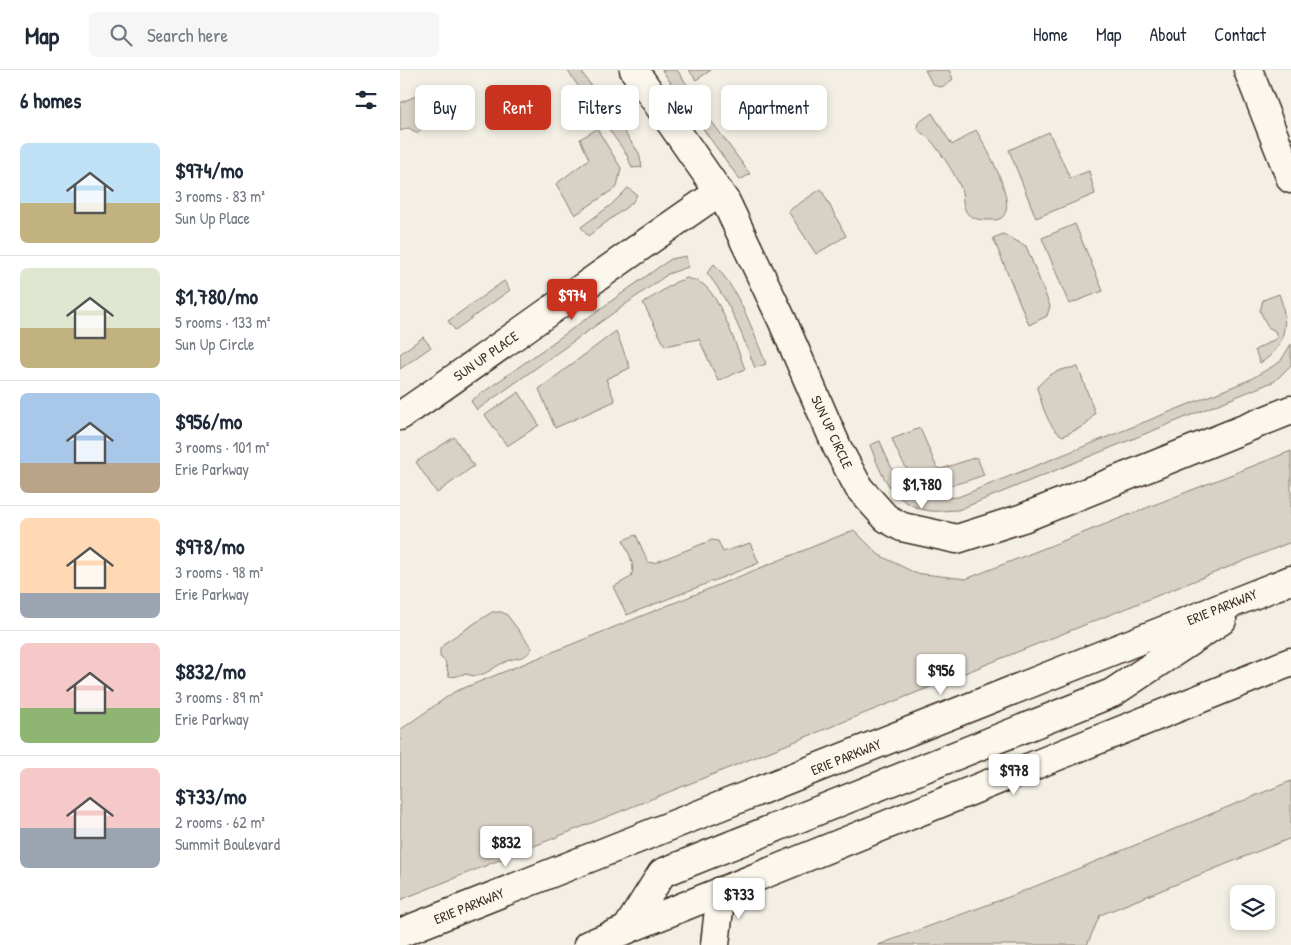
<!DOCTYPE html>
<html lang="en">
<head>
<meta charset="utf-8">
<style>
  :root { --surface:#fff; --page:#f6f6f7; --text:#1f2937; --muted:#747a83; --line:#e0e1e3; --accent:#c8321e }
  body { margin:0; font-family:"Patrick Hand",sans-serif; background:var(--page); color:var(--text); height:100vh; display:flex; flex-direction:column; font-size:19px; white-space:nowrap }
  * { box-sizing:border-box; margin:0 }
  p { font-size:16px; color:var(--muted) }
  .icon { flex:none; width:28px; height:28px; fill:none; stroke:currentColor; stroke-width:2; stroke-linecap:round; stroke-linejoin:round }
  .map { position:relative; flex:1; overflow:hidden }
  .sheet { display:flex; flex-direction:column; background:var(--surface); width:400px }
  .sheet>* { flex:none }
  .banner { position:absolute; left:15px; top:15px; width:475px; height:45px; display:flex; gap:10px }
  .controls { position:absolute; left:830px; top:815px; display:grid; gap:10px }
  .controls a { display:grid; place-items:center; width:45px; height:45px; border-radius:8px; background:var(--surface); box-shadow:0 2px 8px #0003; font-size:25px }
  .price { position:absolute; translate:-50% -42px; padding:0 11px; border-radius:5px; background:#fff; color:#222; font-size:16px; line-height:32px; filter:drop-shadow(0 1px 2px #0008) }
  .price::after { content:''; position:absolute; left:50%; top:30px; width:15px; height:11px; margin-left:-8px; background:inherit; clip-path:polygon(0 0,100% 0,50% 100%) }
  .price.on { background:var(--accent); color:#fff }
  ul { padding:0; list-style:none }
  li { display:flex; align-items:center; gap:15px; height:125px; padding:0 20px }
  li+li { border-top:1px solid var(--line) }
  li span { display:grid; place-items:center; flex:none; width:140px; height:100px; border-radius:8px; color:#555 }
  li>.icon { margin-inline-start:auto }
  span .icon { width:60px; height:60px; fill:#fffc; stroke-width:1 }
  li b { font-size:21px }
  h2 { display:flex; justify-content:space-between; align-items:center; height:60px; padding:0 20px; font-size:21px }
  .chip { padding:0 18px; border-radius:8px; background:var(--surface); box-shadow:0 2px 8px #0003; font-size:18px; line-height:45px }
  .chip.on { background:var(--accent); color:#fff }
  header { display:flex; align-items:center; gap:30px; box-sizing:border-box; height:70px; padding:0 25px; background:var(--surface); border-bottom:1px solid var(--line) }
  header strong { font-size:24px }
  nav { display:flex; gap:28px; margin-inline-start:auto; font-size:18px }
  .search { width:350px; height:45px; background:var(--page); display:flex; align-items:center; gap:12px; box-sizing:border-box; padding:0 18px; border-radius:8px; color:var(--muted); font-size:19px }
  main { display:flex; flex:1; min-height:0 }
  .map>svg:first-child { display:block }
  .green { fill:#d8d1c6; stroke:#8a7e72 }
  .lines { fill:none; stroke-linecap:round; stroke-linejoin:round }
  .minor-casing { stroke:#3b2a1e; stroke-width:31 }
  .major-casing { stroke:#3b2a1e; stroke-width:31 }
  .minor { stroke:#fbf7ec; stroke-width:28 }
  .major { stroke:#fbf7ec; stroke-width:28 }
  .labels { text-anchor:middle; stroke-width:4; stroke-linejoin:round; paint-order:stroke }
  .street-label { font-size:14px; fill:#3b2a1e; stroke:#fbf7ec }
</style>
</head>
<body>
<header>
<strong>Map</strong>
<div class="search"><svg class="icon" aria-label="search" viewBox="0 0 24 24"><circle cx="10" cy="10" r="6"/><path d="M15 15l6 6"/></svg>Search here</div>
<nav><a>Home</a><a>Map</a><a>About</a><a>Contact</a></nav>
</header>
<main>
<section class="sheet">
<h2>6 homes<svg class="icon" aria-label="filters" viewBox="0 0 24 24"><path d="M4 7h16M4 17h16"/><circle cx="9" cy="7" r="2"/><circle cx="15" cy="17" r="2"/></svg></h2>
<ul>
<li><span style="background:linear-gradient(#bfe0f5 60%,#c2b280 0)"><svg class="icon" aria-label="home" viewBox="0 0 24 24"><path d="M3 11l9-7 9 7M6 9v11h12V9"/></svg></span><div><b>$974/mo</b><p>3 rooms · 83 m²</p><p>Sun Up Place</p></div></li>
<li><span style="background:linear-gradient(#dfe7d0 60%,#c2b280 0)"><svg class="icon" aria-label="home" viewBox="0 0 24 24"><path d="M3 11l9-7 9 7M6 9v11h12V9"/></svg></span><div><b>$1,780/mo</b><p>5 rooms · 133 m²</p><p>Sun Up Circle</p></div></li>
<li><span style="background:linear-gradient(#a9c7e8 70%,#b9a48a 0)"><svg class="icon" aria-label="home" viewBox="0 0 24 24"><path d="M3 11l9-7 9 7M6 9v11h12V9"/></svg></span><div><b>$956/mo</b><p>3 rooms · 101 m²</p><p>Erie Parkway</p></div></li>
<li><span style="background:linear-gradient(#ffd9b3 75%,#9aa5b1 0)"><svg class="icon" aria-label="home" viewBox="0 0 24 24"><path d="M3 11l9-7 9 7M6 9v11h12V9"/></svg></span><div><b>$978/mo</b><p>3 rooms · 98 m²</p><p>Erie Parkway</p></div></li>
<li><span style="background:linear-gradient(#f6c9c9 65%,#8fb573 0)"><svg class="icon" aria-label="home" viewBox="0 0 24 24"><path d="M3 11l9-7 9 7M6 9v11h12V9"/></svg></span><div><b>$832/mo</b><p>3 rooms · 89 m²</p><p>Erie Parkway</p></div></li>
<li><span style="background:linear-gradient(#f6c9c9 60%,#9aa5b1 0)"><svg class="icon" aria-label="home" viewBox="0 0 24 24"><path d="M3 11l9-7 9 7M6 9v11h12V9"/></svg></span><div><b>$733/mo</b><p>2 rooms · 62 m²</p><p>Summit Boulevard</p></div></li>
</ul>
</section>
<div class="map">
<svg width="891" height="875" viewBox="0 0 891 875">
  <rect width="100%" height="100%" fill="#f3efe4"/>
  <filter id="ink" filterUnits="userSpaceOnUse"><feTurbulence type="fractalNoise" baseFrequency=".02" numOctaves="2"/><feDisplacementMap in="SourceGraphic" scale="10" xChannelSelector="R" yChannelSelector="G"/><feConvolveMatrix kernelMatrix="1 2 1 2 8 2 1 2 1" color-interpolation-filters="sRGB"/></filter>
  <g filter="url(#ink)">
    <g class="green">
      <path d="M167,0H180L239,83L242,97L232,98L227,85Z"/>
      <path d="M262,0H277L290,19L280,26Z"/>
      <path d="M289,0H311L296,10Z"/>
      <path d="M525,0H549L553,9L545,16L538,17L532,13Z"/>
      <path d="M18,25C26,31 34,39 34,49L17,63L9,58L0,61V33Z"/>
      <path d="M532,43L552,75L576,60C584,73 631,154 590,150C583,150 573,150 568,144C561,137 564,124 560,116C553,101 543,86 533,73C529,67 521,64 517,58L518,53Z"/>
      <path d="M307,45L350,104L340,110L298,52Z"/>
      <path d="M197,59L221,98L217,117L175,145L156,114L189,89L180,69Z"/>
      <path d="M649,62L670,108L689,101L695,124L636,148L609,80Z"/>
      <path d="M228,118L237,125L232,133L188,166L181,157L211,135Z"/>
      <path d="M421,119L446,166L416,184L388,141Z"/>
      <path d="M675,154L703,221L669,234L642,168Z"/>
      <path d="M603,164L626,176L650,236L647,246L629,255L593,168Z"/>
      <path d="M286,186L288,197L268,204L77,340L71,331L259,197L271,189Z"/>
      <path d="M314,194C340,223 352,258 366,294L355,298C342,265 330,231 307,203Z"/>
      <path d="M287,208C294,210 302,212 307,218C322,233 337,278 345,299L318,311L299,269L265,276L243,233L276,212Z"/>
      <path d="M104,211L110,220L55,260L48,251Z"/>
      <path d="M879,224C889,250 887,278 860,293L855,280L877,268L875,261L868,257L860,241L863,230Z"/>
      <path d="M216,261L230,298L206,309L215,331L155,358L139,319Z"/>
      <path d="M23,267L31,277L0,299V284Z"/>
      <path d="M891,274V295L875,311L558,440C549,440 538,442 530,441C492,434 482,407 470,375L480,371C498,416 506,432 558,427L849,310L880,292Z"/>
      <path d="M678,297L695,343L686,355L663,366C647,358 642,333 637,318C648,303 659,299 678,297Z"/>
      <path d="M119,322L139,355L107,376L85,345Z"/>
      <path d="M520,358L537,398L541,399L577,387L584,405C530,424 515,426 492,369Z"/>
      <path d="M54,367L74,396L37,423L16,392Z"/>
      <path d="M891,381V472L0,830V660L54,622L454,460L479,485L515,503L566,509Z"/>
      <path d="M236,465L248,492L254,493L312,470L318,471L323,482L350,473L359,493L227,545L213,517L231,507C236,495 228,482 223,470Z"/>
      <path d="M92,542H102L107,545L132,578C125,591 116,586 105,592C95,596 88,604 76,606C72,606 68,604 64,604C58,605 56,608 49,606L45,591L40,587V579L46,572Z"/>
      <path d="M891,711V768L700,845L687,875H478L614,825Z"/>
    </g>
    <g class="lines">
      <g class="minor-casing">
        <g id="minor">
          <path d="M234,0L326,132L382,250L437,377L459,418L486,448L502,457L557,469L623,448L891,340"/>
          <path d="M848,0L891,109"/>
          <path d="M0,346C107,273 212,195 319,122"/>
          <path d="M315,875L321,821"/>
        </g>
      </g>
      <g class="major-casing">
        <g id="major">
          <path d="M226,860L262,803L712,623L822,550"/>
          <path d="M0,863L891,510"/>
          <path d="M188,875L891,592"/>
        </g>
      </g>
      <use href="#minor" class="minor"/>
      <use href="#major" class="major"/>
    </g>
  </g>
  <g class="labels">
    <g class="street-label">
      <text transform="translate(86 286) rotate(-35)" y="5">SUN UP PLACE</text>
      <text transform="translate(432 362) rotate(65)" y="5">SUN UP CIRCLE</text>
      <text transform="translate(822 537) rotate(-22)" y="5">ERIE PARKWAY</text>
      <text transform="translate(446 687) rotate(-22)" y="5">ERIE PARKWAY</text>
      <text transform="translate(69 836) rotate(-22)" y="5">ERIE PARKWAY</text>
    </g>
  </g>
</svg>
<div class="controls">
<a><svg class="icon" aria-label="layers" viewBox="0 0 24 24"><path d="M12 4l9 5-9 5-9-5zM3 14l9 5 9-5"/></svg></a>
</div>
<b class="price on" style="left:172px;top:251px">$974</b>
<b class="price" style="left:522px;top:440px">$1,780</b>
<b class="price" style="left:541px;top:626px">$956</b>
<b class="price" style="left:614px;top:726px">$978</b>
<b class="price" style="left:106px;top:798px">$832</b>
<b class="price" style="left:339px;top:850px">$733</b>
<div class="banner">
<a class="chip">Buy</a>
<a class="chip on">Rent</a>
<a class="chip">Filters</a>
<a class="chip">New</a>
<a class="chip">Apartment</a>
</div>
</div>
</main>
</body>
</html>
